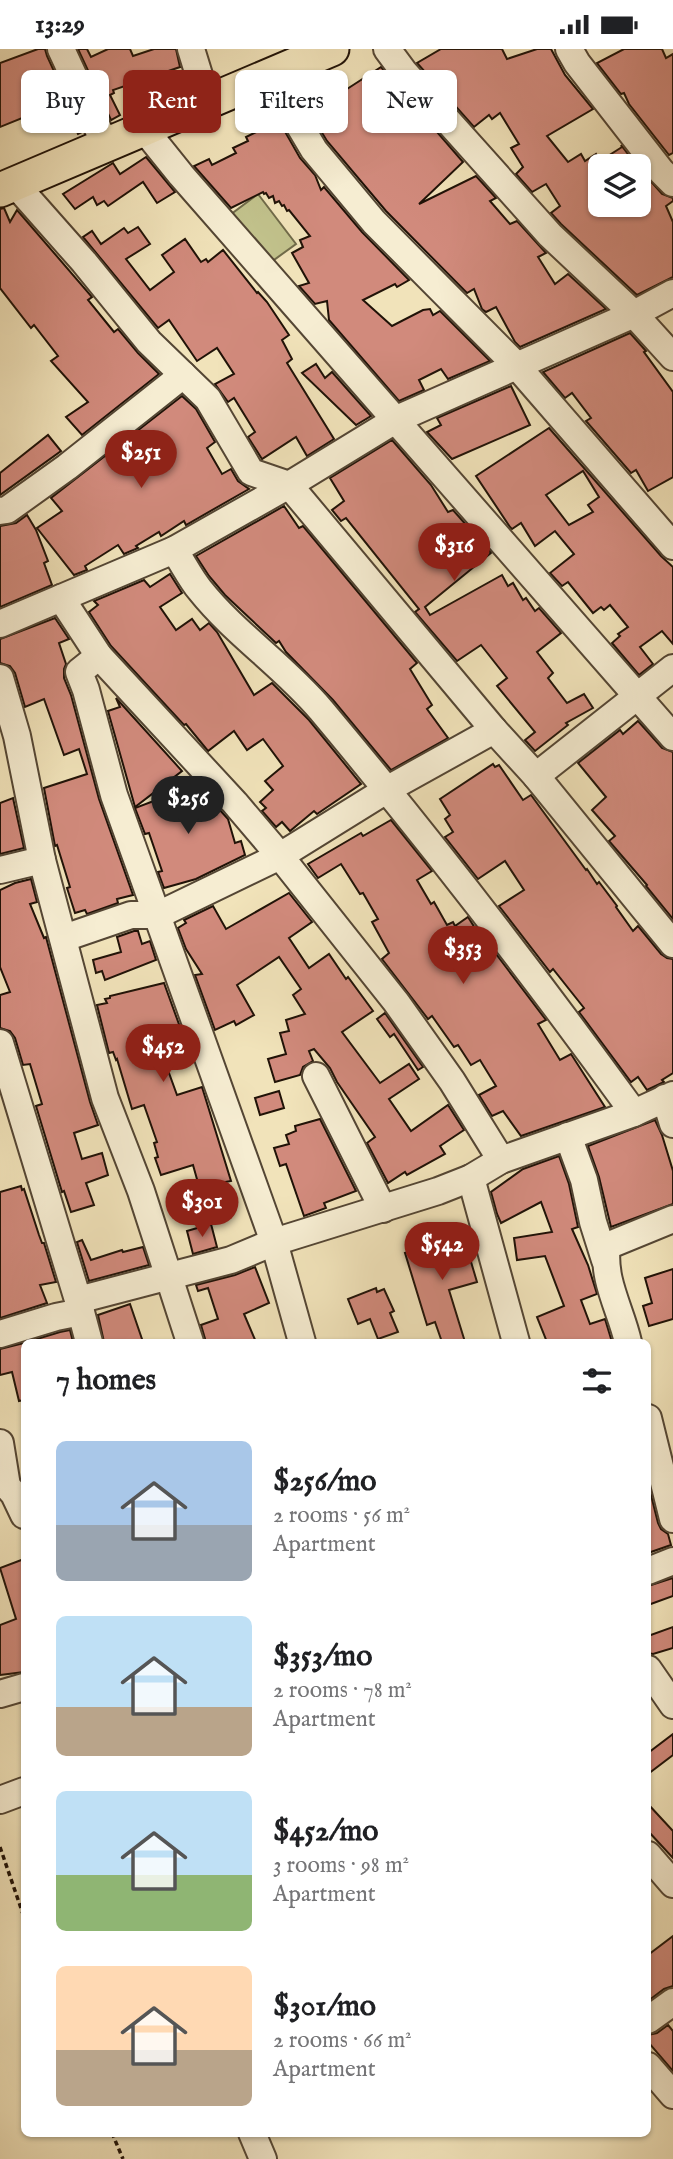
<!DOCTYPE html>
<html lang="en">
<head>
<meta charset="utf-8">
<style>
  :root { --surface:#fff; --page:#f6f6f6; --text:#202124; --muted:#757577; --accent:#8f2418 }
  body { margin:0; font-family:"IM FELL English",serif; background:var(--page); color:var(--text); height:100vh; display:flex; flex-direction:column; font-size:26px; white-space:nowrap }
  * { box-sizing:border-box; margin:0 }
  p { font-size:23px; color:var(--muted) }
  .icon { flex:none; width:38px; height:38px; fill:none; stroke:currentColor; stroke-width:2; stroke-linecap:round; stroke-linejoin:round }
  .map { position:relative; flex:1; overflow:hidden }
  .details { position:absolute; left:21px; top:1290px; width:630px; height:798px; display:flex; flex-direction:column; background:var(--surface); border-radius:10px; box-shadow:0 2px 5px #0004 }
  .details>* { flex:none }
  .guide { position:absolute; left:21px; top:21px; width:632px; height:63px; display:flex; gap:14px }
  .tools { position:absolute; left:588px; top:105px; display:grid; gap:14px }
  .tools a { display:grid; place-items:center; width:63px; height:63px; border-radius:10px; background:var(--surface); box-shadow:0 2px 5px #0004; font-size:35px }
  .price { position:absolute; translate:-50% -60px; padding:0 16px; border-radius:24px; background:var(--accent); color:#fff; font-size:23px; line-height:46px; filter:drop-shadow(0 2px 4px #0008) }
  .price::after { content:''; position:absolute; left:50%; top:42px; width:21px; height:16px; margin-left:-10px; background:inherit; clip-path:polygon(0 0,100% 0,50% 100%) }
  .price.on { background:#222; color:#fff }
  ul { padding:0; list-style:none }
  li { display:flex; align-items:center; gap:21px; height:175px; padding:0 35px }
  li span { display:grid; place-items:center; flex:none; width:196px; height:140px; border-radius:10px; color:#555 }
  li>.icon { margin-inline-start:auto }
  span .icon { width:84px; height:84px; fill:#fffc; stroke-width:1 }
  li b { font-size:30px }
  h2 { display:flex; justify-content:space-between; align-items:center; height:84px; padding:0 35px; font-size:30px }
  .pill { padding:0 24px; border-radius:10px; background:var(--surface); box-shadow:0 2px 5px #0004; font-size:24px; line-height:63px }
  .pill.on { background:var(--accent); color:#fff }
  .status { display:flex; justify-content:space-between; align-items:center; height:49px; padding:0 35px; background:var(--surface); direction:ltr }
  .status svg { height:19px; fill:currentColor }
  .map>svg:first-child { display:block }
  .green { fill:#c1c18b; stroke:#706a49; stroke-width:2 }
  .building { fill:#d18a7c; stroke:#201207; stroke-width:2; fill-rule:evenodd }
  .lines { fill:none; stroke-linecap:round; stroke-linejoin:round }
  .minor-casing { stroke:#544634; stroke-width:30 }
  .major-casing { stroke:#201207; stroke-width:37 }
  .path { stroke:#201207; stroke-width:3.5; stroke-dasharray:5 3.5; stroke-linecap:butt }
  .minor { stroke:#f6edd2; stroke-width:26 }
  .major { stroke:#f1e3ba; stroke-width:33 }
</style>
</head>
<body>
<div class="status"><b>13:29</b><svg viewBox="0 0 49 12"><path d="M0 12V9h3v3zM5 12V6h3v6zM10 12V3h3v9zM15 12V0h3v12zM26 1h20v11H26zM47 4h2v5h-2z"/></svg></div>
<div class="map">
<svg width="673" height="2110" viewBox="0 0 673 2110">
  <rect width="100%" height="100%" fill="#f1e3ba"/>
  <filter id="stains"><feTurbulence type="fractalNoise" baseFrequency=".00286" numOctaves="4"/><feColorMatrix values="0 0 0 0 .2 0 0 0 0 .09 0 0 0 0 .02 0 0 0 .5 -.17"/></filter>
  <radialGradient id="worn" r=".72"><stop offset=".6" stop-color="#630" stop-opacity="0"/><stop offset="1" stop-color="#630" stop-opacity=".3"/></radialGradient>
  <path class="green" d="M258,145L296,195L267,216L230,166Z"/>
  <g class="building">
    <path d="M38,0H45L47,7L82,83L78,85L69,64L26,80L22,69L0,78V14Z"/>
    <path d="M78,0H87L91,8L108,0H130L133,7L154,0H176L180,18L113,41L114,44L110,46L120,66L111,71Z"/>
    <path d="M441,0H502L507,10L537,0H551L565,26L593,60L547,87L568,113L581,105L585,112L596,105L600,112L622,98L621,96L637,117H600V156H639V119L662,145L673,149V152L666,157L673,173V228L637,246L561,175L551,164L560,157L546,135L532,143L516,125L523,118L511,99L519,95L500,64L492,70L489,66L474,78L417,14Z"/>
    <path d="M624,0H662L666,9L673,5V104L669,106L629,55L624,44L621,45L597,14Z"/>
    <path d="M381,18L463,113L419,155L476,127L496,149L490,152L510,175L517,172L546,204L538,208L555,235L568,225L606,260L520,298L515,293L496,258L486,263L482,260L474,240L467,244L386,162L327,92L310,64Z"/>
    <path d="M279,72L300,109L315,126L321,141L324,138L362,183L409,231L397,238L395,235L363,251L392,277L423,261L430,260L433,266L440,262L490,312L448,330L441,320L419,331L424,341L399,352L329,271L327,252L315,255L299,237L309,234L292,204L303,198L300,191L310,187L289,161L287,162L284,156L282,157L279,152L275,154L273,147L269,149L266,144L264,145L263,143L231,159L194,117L209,110L212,116L236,104L233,99L248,92L246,88Z"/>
    <path d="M146,108L175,143L157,154L143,133L108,157L104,152L97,156L93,148L75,160L63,145L113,114L120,125Z"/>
    <path d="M4,159L10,173L17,161L92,248L88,251L114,283L118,280L138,304L159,325L82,386L66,368L88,353L51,312L58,307L34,276L31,279L0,239V160Z"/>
    <path d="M138,178L150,195L126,210L150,241L174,223L162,206L185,190L201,213L206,210L208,213L223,201L257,244L258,243L267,253L289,286L282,291L292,310L287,314L334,390L307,407L296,388L262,410L248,388L255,383L234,349L228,353L215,335L234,325L217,299L197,312L169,271L158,279L83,188L92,182L101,195L124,179L128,184Z"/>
    <path d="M630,284L646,302L644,303L673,343V428L648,442L636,421L631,424L586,372L591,369L572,344L565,349L543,323Z"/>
    <path d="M316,315L325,329L332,323L371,367L356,376L302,324Z"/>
    <path d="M511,337L530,376L452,410L427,383L441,376L437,369Z"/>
    <path d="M182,347L196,360L215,393L207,399L222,425L231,420L238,432L249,440L186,476L184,472L161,487L159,483L136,497L138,499L124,505L118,496L85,517L87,521L74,526L37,479L62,462L51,449Z"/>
    <path d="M549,379L661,507L673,518V595L662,582L640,598L653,615L639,626L612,594L620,587L618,585L628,578L610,556L604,561L601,558L593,564L568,533L562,537L550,524L574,505L555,482L535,497L521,474L512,480L510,478L476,427ZM583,422L599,448L588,456L593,463L569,476L546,446Z"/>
    <path d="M48,386L61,402L0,446V424Z"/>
    <path d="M392,391L431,436L448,463L453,461L491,504L425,558L430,566L502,526L508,537L513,534L523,551L526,549L535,562L539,559L561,584L537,603L553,624L548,629L567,654L584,645L593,659L566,674L568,676L535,702L525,691L535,683L497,637L507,629L481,596L457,612L415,563L419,560L346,469L341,472L332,461L344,452L330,429Z"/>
    <path d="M284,457L299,479L303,477L417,614L410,620L432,656L427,660L448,689L391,721L333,651L286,603L279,592L276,594L225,546L209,527L196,507Z"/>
    <path d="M27,466L36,481L48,512L44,514L52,536L0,558V477L16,474Z"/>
    <path d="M170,525L182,544L160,558L176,581L192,570L200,581L209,574L217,583L254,646L272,634L309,671L361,735L317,765L314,762L290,782L282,773L276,778L262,762L266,759L260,753L273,741L265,732L283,717L263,690L247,701L234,682L208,702L186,675L184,676L111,597L89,563L98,556L94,552L144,531L150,538Z"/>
    <path d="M55,569L69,590L59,594L66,615L64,620V629L71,646L99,750L133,846L117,850L118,854L87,865L85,861L75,864L67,839L70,838L57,796L55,797L44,739L87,725L79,700L64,706L44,650L25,658L15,624L10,617L0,614V590Z"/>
    <path d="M116,649L182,722L135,758L108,662L120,658Z"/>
    <path d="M638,672L662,699L673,703V870L646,837L647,836L609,792L615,787L592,761L606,748L578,714L620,681L623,685Z"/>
    <path d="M493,715L495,718L499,716L523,751L531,746L586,821L587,820L597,835L599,833L617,857L616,858L633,882L638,877L661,905L667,909L673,910V1024L662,1031L664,1033L647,1041L638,1028L631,1033L579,963L584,959L553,920L550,923L499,857L524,841L505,812L478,830L445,788L453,783L445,770L450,766L440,750Z"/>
    <path d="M196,736L209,749L214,762L219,760L228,770L235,794L241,792L245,806L196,830L164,839L158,823L162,822L149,784L145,785L135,759Z"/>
    <path d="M13,749L24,799L0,805V754Z"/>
    <path d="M391,771L432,822L417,831L431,855L434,853L447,876L453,873L455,877L468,868L490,903L493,901L546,971L538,975L560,1011L571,1005L605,1058L521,1087L503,1062L492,1067L479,1046L496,1037L480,1011L471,1016L458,996L454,998L432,967L428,970L382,910L389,904L372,873L378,870L363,844L360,845L341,815L318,829L308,815L361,784L363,787Z"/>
    <path d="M31,830L37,853L30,855L44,889L46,888L90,1053L98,1076L74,1084L82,1110L102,1104L108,1126L86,1134L94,1156L71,1163L64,1142L62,1143L36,1057L42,1055L30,1015L23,1016L15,989L10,982L0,979V946L10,943L0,918V841L15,834Z"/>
    <path d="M289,844L312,873L289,889L309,919L329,905L346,930L348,928L373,962L342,983L380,1034L409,1015L419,1030L389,1050L411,1082L448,1056L464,1081L440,1097L445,1105L407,1126L405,1123L388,1134L367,1094L375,1088L337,1033L330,1019L314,1000L309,1002L313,1012L303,1018L300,1026L275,1033L268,1010L286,1005L280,984L289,982L286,971L305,965L293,946L301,940L279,908L237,936L254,966L236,976L234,972L215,981L195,926L202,925L186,900L178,879L186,874L184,871L213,857L226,880Z"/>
    <path d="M134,882H138L142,895L150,892L156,911L105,931L102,922L96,924L93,911L121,903L117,888Z"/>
    <path d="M164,934L184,989L178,990L183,1009L165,1013L177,1046L202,1038L231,1132L225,1133L227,1141L202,1148L193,1116L161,1126L155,1109L158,1108L154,1094L157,1093L144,1056L132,1060L117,1010L116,1011L113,1003L109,1004L97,956L107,954L105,950L110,949V947Z"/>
    <path d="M385,964L423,1018L418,1021L394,985L390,988L377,970Z"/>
    <path d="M279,1042L284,1059L260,1066L255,1049Z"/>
    <path d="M320,1070L356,1142L324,1154L326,1159L304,1167L286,1115L280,1117L274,1099L289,1095L286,1086L296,1082L295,1077Z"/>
    <path d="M655,1071L662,1086L673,1122V1155L611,1178L599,1128L588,1097Z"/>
    <path d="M559,1107L569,1135L578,1178L572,1180L588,1216L597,1245L581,1251L590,1275L605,1270L612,1293H547L537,1268L564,1257L545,1207L517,1211L514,1189L552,1183L541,1153L501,1174L497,1165L491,1143L523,1120Z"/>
    <path d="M21,1137L22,1141L24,1140L39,1186L42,1194H44L56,1233L40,1236L47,1254L0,1269V1143Z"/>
    <path d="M211,1175L217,1198L193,1205L187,1182Z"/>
    <path d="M470,1183L471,1190L460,1196H466L477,1233L449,1241L465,1293H442L435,1273L427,1276L405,1204Z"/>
    <path d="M82,1191L91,1211L122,1201L123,1203L143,1198L149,1216L89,1232L77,1193Z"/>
    <path d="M255,1218L269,1254L244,1265L256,1293H206L201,1276L218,1270L208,1239L198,1242L196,1236L235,1226Z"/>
    <path d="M673,1220V1270L649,1277L643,1257L652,1254L645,1229Z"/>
    <path d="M376,1239L377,1243L384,1240L394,1262L390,1264L398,1283L378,1290L370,1270L358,1275L348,1250Z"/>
    <path d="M130,1255L143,1293H104L98,1266Z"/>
    <path d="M70,1281L73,1293H27L60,1283Z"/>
    <path d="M24,1294V1351L19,1352L12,1323L0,1326V1300Z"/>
    <path d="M648,1434L658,1474L661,1480L668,1485L671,1496L648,1504Z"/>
    <path d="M24,1510V1623L0,1626V1576L16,1570L0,1519Z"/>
    <path d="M673,1529V1547L648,1556V1537Z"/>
    <path d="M673,1578V1599L653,1605L648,1604V1587Z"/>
    <path d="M673,1685V1706L648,1725V1704Z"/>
    <path d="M648,1755L673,1782V1809L648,1782Z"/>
    <path d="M673,1887V1937L664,1940L648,1952V1906Z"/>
    <path d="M668,1976L673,1982V2022L648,1993V1986L657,1984Z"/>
  </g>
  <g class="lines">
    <g class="minor-casing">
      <g id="minor">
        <path d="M61,0L106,97"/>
        <path d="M191,0L207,52"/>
        <path d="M387,0L404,23L550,186L634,265L673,308"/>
        <path d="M569,0L577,14L661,122L673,134"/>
        <path d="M270,27L314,101L374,173L516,316L673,497"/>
        <path d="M144,80L181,126L673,688"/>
        <path d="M15,135L84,213L149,293L208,350L251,423L289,436L494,681L536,727L673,895"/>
        <path d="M0,462L7,461L67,418L183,326"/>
        <path d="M61,549L99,607L235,754L280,807L396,953L452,1032L501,1111"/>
        <path d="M0,575L174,501L289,436L397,370L634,265L673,244"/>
        <path d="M99,607L79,623L86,641L114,746L274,1193L302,1293"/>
        <path d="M0,629L17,687L42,811L105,1049L141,1142L190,1293"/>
        <path d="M536,727L673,619"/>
        <path d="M0,821L42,811"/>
        <path d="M64,889L131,866H158L280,807L388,740L494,681"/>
        <path d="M0,994L78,1251"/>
        <path d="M316,1027L383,1160"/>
        <path d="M665,1049L673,1075"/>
        <path d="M634,1064L673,1046"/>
        <path d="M568,1087L584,1131L593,1173L605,1211"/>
        <path d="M471,1129L516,1293"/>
        <path d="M81,1263L89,1293"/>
        <path d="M0,1285L56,1268L81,1263L78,1251L231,1211L274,1193L438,1142L471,1129L501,1111L634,1064C534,926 430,791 321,661C284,617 235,585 200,541C190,529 183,514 174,501"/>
        <path d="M628,1293C621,1261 602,1231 607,1197L673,1170"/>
        <path d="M648,1369L673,1470"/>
        <path d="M0,1394L7,1437L14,1445L24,1466"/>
        <path d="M648,1522L673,1512"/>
        <path d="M648,1620L673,1656"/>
        <path d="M0,1645L24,1638"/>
        <path d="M0,1751L24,1742"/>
        <path d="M648,1806L673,1835"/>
        <path d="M648,1971L673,1953"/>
        <path d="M648,2017L673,2046"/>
        <path d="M252,2084L263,2110"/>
      </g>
    </g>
    <g class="major-casing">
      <path id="major" d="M0,141L332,0"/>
    </g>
    <g class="path">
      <path d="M0,1798L24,1868"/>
      <path d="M112,2084L123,2110"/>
    </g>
    <use href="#minor" class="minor"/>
    <use href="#major" class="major"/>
  </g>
  <rect width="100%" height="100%" filter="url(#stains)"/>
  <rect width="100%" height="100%" fill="url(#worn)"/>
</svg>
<div class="tools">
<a><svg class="icon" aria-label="layers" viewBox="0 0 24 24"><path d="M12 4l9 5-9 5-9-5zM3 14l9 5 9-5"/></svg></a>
</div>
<b class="price" style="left:141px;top:441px">$251</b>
<b class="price" style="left:454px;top:534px">$316</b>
<b class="price on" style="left:188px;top:787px">$256</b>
<b class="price" style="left:463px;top:937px">$353</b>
<b class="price" style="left:163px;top:1035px">$452</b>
<b class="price" style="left:202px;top:1190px">$301</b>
<b class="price" style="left:442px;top:1233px">$542</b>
<div class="guide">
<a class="pill">Buy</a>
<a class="pill on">Rent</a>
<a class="pill">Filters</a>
<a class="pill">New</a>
</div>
<section class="details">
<h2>7 homes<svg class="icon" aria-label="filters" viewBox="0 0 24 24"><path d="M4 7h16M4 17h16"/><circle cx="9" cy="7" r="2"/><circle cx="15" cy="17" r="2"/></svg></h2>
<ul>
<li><span style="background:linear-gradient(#a9c7e8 60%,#9aa5b1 0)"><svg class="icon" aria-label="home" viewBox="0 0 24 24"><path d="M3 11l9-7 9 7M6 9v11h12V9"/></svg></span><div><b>$256/mo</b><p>2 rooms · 56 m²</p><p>Apartment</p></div></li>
<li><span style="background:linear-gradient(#bfe0f5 65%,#b9a48a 0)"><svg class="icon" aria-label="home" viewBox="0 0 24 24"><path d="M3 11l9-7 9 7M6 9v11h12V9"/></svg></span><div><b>$353/mo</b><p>2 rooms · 78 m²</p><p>Apartment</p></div></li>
<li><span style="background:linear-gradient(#bfe0f5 60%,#8fb573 0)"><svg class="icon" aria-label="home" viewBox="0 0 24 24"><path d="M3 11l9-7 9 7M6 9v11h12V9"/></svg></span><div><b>$452/mo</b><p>3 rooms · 98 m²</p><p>Apartment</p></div></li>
<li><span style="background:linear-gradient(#ffd9b3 60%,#b9a48a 0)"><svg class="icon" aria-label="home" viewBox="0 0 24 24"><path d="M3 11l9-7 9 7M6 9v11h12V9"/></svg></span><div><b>$301/mo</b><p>2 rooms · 66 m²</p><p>Apartment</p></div></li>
</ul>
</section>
</div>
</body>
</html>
